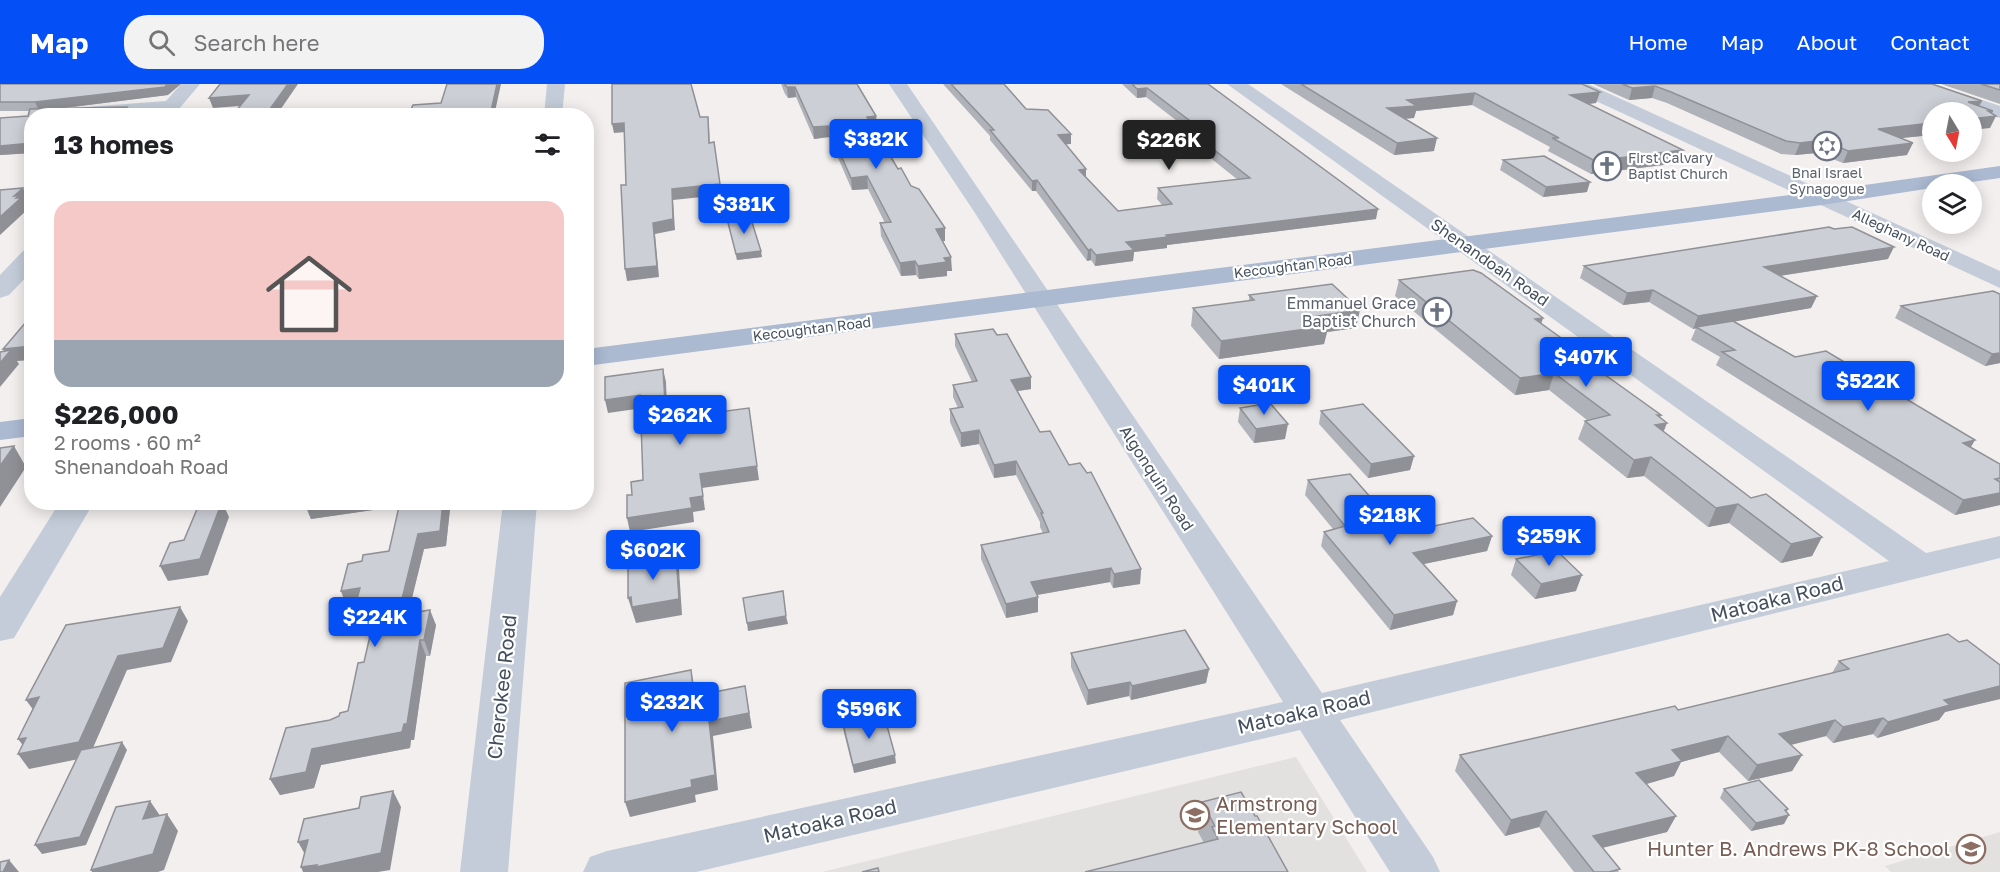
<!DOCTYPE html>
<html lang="en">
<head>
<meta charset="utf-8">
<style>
  :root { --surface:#fff; --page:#f2f2f2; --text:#202124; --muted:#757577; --accent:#0450f6 }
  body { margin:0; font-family:"Golos Text",sans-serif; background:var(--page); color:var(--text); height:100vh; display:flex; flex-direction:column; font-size:22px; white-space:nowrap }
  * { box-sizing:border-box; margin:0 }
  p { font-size:20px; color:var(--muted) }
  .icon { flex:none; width:33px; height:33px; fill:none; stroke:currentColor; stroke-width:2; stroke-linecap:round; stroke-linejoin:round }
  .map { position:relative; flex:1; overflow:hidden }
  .panel { position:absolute; left:24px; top:24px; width:570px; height:402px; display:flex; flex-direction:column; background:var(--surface); border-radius:24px; box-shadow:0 3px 15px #0003 }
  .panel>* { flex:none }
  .needle { width:39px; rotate:170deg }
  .buttons { position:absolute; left:1922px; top:18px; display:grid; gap:12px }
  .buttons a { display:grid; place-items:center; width:60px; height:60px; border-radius:50%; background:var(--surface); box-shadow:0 3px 15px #0003; font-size:30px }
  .price { position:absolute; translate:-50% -51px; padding:0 14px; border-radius:6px; background:var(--accent); color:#fff; font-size:20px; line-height:39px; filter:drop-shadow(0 2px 3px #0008) }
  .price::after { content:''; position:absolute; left:50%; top:36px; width:18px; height:14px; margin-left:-9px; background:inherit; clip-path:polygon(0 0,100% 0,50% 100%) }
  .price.selected { background:#222; color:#fff }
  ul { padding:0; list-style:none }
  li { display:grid; align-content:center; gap:12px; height:318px; padding:0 30px }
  li span { display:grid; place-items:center; height:186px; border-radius:18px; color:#555 }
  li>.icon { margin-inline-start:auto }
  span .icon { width:108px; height:108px; fill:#fffc; stroke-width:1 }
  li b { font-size:26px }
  h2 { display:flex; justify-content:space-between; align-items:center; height:72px; padding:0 30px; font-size:26px }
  header { display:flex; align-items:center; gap:36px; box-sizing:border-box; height:84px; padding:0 30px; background:var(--accent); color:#fff }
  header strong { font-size:28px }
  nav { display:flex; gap:33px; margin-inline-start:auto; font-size:21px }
  .search { width:420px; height:54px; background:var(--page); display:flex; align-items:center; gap:15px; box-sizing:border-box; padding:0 21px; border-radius:24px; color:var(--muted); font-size:22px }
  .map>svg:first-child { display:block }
  .education { fill:#e3e0e0 }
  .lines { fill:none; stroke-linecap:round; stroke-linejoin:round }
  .minor { fill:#c3ccd8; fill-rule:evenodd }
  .major { fill:#abb9d1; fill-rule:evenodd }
  .wall { fill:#b0b2b9 }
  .shaded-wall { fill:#909196 }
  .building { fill:#cdcfd7; stroke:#909196; stroke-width:1.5 }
  .labels { text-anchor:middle; stroke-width:4.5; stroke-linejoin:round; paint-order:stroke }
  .far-worship-label { font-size:14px; fill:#5b616d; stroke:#fff; text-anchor:start }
  .far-street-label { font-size:14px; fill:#444f5e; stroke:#fff }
  .street-label { font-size:16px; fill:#444f5e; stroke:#fff }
  .worship-label { font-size:16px; fill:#5b616d; stroke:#fff; text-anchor:end }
  .near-street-label { font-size:20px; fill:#444f5e; stroke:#fff }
  .near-education-label { font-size:20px; fill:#785e54; stroke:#fff; text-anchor:start }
</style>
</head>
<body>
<header>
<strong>Map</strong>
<div class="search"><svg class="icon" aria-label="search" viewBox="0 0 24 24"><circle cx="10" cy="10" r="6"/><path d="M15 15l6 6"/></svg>Search here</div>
<nav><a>Home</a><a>Map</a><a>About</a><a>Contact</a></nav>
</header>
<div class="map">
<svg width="2000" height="788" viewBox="0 0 2000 788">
  <rect width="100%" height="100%" fill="#f2efee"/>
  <g class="education">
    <path d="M1296,673L1367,788H822Z"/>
    <path d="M2000,748V788H1891L1885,782Z"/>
  </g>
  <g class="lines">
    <g class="minor">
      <path d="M181,0H200L173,32H153L155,29L37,32L46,26L166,17Z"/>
      <path d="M547,0H565L562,32H544Z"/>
      <path d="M889,0H907L1322,609L1889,477L1227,0H1248L1926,469L2000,452V474L1340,636L1433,773L1440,788H1390L1300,646L696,788H583L590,773L607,767L1283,618L975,129Z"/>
      <path d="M1565,0H1588L2000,187V204L1568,4Z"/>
      <path d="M1908,0H1934L2000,22V34L1911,4Z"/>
      <path d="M32,165V187L9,211L0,214V191L23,167Z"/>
      <path d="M60,418H94L14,554L0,557V513Z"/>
      <path d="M503,418H537L508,788H460Z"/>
    </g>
    <g class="major">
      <path d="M2000,82V94L1958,100H1932V104L1822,121L586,282V265L1822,107Z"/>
      <path d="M32,334V352L0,356V338Z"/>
    </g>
  </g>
  <g class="wall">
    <path d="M0,0L168,11L57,25L127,23L130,32H32V69L0,71L28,32L29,27H0Z"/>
    <path d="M781,0H857L876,32L877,44H874L898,85L945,157H942L952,187H947V192L919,195L916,191L901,192L881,152L880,139H885L868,105L852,106L829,53L814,55L796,13L788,14L785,10Z"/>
    <path d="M943,0H1004L1026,25L1071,50V60H1065L1086,93L1118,127L1163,122L1157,115L1158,104L1238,96L1198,64L1199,54L1146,13L1137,14L1122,0H1208L1376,135L1167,161V164L1134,168L1133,177L1095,182L1091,176L1087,177L1036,107H1032L990,56V52Z"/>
    <path d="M1281,0H1582L1600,8L1596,19L1589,20L1683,66L1679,79L1591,90L1548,67L1550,63L1472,21L1416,27L1414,34L1404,35L1434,67L1394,71Z"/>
    <path d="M1593,0H1932L1979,22L1993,27L1992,30L1990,44L1932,28V51L1901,54L1907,71L1843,79L1817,69L1795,71L1781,70L1667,19L1652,14L1629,16Z"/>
    <path d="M1941,0H2000V20Z"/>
    <path d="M1503,76L1587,108L1543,113L1500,86Z"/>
    <path d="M727,135L762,173L737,176Z"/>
    <path d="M1888,175L1780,192L1817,212L1811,224L1734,237L1795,273L1971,363L2000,380V421L1955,431L1716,281L1720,273L1691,256L1696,244L1693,245L1649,218L1623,221L1580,194L1584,182Z"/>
    <path d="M1399,196L1543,234L1541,240L1589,274L1588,278L1660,333L1664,348L1751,414L1822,453L1812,472L1781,479L1729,439L1708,443L1644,392L1627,394L1578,355L1585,337L1587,336L1549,306L1515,311L1395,212Z"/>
    <path d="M1993,207L2000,279L1985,282L1895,234L1901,222Z"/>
    <path d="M1249,211L1356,244L1327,248L1324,260L1219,275L1191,242L1193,224L1249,217Z"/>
    <path d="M955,250L997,251L1031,293V305L1018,307L1040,348L1069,381L1141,485L1140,500L1113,504L1110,498L1037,511L1038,513V528L1006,534L981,475V461L1043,449L1040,443V438L1016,391L994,394L979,360L961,363L950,338V325L958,324L953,313V301L972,298L955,262Z"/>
    <path d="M1240,324L1285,355L1254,359L1238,338Z"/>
    <path d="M1321,327L1414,372L1410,386L1368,394L1319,340Z"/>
    <path d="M1308,396L1394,440L1404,448L1492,452L1487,467L1424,480L1457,517L1453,531L1390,546L1321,462L1324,448L1333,445L1305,411Z"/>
    <path d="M304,418H447L450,425L446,462L424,465L408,529L436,541L430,572H426L414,656H411L410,664L321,681L314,704L280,711L270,695L330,636L348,627L364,578L371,547L359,550L355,522L347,523L341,507L362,477L389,467L399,422L311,435Z"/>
    <path d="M1516,475L1576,507L1535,515L1511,491Z"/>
    <path d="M1959,558L2000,581V615L1945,628L1939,636L1877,654L1873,650L1833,659L1826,652L1791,661L1802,671L1792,687L1748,697L1719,668L1681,678L1674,692L1646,700L1676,732L1667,748L1602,764L1619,788H1574L1539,743L1505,752L1455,687L1460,671L1678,626L1832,589L1839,577Z"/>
    <path d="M1071,569L1209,585L1206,599L1131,616L1129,612L1087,621L1071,583Z"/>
    <path d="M843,640L896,679L854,689L844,649Z"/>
    <path d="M1724,705L1788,725L1786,728L1784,740L1751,747L1720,714Z"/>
    <path d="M1202,718L1255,732L1288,788L1204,759L1198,748Z"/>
  </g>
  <g class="shaded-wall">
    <path d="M167,0H181L168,11L39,27L35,18Z"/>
    <path d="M288,0H298L276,32H238L236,27Z"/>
    <path d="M497,0H501L494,32H490Z"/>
    <path d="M1655,2L1652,14L1629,16L1632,4Z"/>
    <path d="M787,3H795L796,13L788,14Z"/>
    <path d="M1147,4L1146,13L1137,14V5Z"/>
    <path d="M1600,8L1596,19L1567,22L1570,11Z"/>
    <path d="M1475,9L1472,21L1416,27L1414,34L1384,36L1387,24L1407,16Z"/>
    <path d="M249,11L253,21L213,24L209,14Z"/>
    <path d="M1982,17L1976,28L1968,18Z"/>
    <path d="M127,23L130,32H118Z"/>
    <path d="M1988,27H1993L1990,32H1996L1990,44L1971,46V35Z"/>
    <path d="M876,32L877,44L868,45L867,33Z"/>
    <path d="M708,33L709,42L710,69L709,59Z"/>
    <path d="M624,39L626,48L614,49L612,40Z"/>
    <path d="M1932,39V51L1872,57L1878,45Z"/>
    <path d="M828,42L829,53L814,55L813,43Z"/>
    <path d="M1071,50V60L1058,61V51Z"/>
    <path d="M1437,54L1434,67L1394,71L1397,59Z"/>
    <path d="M1823,56L1817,69L1795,71L1800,59Z"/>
    <path d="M714,58L721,111L673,116L675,146L655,150L659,193L627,197L625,185L653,139L672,105Z"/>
    <path d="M32,59V69L0,71V62Z"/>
    <path d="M1913,59L1907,71L1843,79L1848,67Z"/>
    <path d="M1683,66L1679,79L1591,90L1595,77Z"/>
    <path d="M1086,85V95L1079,86Z"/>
    <path d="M867,92L868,105L852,106L851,94Z"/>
    <path d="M1037,96L1036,107H1032V97Z"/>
    <path d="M1590,98L1587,108L1543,113L1546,103Z"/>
    <path d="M23,104L29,115L24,119L27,126L0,151V133L14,112Z"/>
    <path d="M1378,125L1376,135L1167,161V164L1134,168L1133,177L1095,182L1096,171L1126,158L1166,151Z"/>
    <path d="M945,144V157L936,158V145Z"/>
    <path d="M1894,163L1888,175L1759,195L1764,183Z"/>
    <path d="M1091,165V176L1087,177L1088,166Z"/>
    <path d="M761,167L762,173L737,176L736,170Z"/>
    <path d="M951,173L952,187H947V192L919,195L918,182L944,174Z"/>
    <path d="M915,177L916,191L901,192L900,179Z"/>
    <path d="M1653,206L1649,218L1623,221L1627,209Z"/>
    <path d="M1817,212L1811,224L1693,245L1698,232Z"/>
    <path d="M1360,226L1356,244L1327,248L1324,260L1219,275L1221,257L1317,232Z"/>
    <path d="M1543,234L1537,251L1535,235Z"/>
    <path d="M32,262V276L17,277L19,280L0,303V279L6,272L3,265Z"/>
    <path d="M2000,269V279L1985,282L1992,270Z"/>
    <path d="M663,285L666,298L668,348L666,335Z"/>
    <path d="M1554,289L1549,306L1515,311L1520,294Z"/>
    <path d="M1031,293V305L1011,308V296Z"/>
    <path d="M640,311L643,324L608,329L605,316Z"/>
    <path d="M749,324L759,396L702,404L705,426L693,428L694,438L630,448L627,434L690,414L700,390Z"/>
    <path d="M1657,331H1661L1657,341L1667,339L1660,357L1648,359Z"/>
    <path d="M1288,340L1285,355L1254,359L1256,345Z"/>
    <path d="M979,346V360L961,363V349Z"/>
    <path d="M1975,356L1967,370L1963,359Z"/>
    <path d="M14,362L26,383L0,423V382Z"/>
    <path d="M1414,372L1410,386L1368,394L1371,380Z"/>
    <path d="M1651,373L1644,392L1627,394L1634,376Z"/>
    <path d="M1016,377V391L994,394V381Z"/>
    <path d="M2000,409V421L1955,431L1963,416Z"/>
    <path d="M222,418L229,433L208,491L168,497L160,482Z"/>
    <path d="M304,418H408V421L311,435Z"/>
    <path d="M443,418H447L450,425L446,462L424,465L404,547L398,531L418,450Z"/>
    <path d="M1738,420L1729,439L1708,443L1716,424Z"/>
    <path d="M1492,452L1487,467L1409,483L1413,469Z"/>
    <path d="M1822,453L1812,472L1781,479L1791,460Z"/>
    <path d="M676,470L679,485L682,531L636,539L628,514Z"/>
    <path d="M1111,484L1110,498L1031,512V498Z"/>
    <path d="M1141,485L1140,500L1113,504L1114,490Z"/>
    <path d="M1582,491L1576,507L1535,515L1541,500Z"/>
    <path d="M360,504L366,520L347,523L341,507Z"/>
    <path d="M1038,513V528L1006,534V520Z"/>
    <path d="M1457,517L1453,531L1390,546L1394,531Z"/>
    <path d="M180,523L188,537L171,578L127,586L89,673L29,685L18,670L28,668L18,655L26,654L118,572Z"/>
    <path d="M430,526L436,541L430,572L424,556Z"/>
    <path d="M375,530L382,545L359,550L352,534Z"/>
    <path d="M786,532L788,540L748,547L747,539Z"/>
    <path d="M420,556L426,572L414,656H411L410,664L321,681L314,704L280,711L270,695L312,665Z"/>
    <path d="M1209,585L1206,599L1131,616L1132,602Z"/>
    <path d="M691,586L694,601L697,627L694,612Z"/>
    <path d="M1130,598L1129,612L1087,621L1088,606Z"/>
    <path d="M745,602L752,644L713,652L718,706L695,711L696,718L630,733L625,718L709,637Z"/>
    <path d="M2000,602V615L1945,628L1939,636L1877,654L1888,638L1944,616Z"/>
    <path d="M39,613L37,631L26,616Z"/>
    <path d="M1883,634L1873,650L1833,659L1843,643Z"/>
    <path d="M1835,636L1826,652L1770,666L1779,650Z"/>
    <path d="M1728,652L1719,668L1681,678L1674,692L1629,705L1636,689L1672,666Z"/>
    <path d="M122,658L127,666L86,761L42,770L35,761Z"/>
    <path d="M895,671L896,679L854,689L853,681Z"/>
    <path d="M1802,671L1792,687L1748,697L1757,681Z"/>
    <path d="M393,707L401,723L390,786L378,788H303L301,783Z"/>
    <path d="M150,717L161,733L143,735Z"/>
    <path d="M1788,725L1783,733L1789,731L1784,740L1751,747L1756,739Z"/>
    <path d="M1546,727L1539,743L1505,752L1511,736Z"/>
    <path d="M167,730L178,747L164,786L158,788H92L91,786Z"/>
    <path d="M1676,732L1667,748L1585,768L1593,752Z"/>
    <path d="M308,756L307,774L298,758Z"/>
    <path d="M9,776L19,788H3Z"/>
  </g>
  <g class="building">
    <path d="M0,0H167L165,3L35,18H0Z"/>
    <path d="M220,0H288L270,25L236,27L249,11L209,14Z"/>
    <path d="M447,0H497L490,32H408L413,21L441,19Z"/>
    <path d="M612,0H691L700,33H708L709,59L714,58L720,100L672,105L673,135L653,139L657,182L625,185L621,101H626L624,39L612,40Z"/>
    <path d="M784,0H857L876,32L867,33L898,85L901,84L911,102L919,105L945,144L936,145L951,173L944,174L947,178L918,182L915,177L900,179L880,139L891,138L867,92L851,94L828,42L813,43L795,3H787Z"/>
    <path d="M951,0H1004L1026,25L1048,26L1071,50L1058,51L1086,85L1079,86L1118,127L1172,120L1158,104L1250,94L1199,54L1211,53L1147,4L1137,5L1132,0H1208L1378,125L1166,151L1168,153L1126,158L1134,166L1096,171L1091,165L1088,166L1037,96L1032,97L990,46H994Z"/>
    <path d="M1301,0H1582L1600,8L1570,11L1683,66L1595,77L1552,54H1559L1475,9L1407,16L1417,22L1387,24L1437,54L1397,59Z"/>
    <path d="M1622,0H1932L1982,17L1968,18L1993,27H1988L1996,32L1971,35V28H1932V39L1878,45L1913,59L1848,67L1823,56L1800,59L1786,57L1671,8L1655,2L1632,4Z"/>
    <path d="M1981,0H2000V6Z"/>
    <path d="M127,23L118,32H32V59L0,62V34L28,32L30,25Z"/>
    <path d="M1544,72L1590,98L1546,103L1503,76Z"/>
    <path d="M23,104L14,112L20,111L16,114H21L0,133V106Z"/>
    <path d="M750,132L761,167L736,170L727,135Z"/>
    <path d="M1829,143L1834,145L1852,143L1894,163L1764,183L1817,212L1698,232L1653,206L1627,209L1584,182Z"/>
    <path d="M1473,186L1481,189L1538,230L1543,234L1535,235L1589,274L1583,275L1661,331H1657L1667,339L1655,341L1751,414L1766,410L1822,453L1791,460L1738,420L1716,424L1651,373L1634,376L1585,337L1610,331L1554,289L1520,294L1399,196Z"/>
    <path d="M1332,200L1360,226L1317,232L1328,242L1221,257L1193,224L1254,216L1249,211Z"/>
    <path d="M1993,207L2000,210V269L1992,270L1901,222Z"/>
    <path d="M32,231V262L3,265Z"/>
    <path d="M1733,237L1795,273L1826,267L1975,356L1963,359L2000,380V394L1995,395L2000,398V409L1963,416L1722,268L1735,266L1696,243Z"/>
    <path d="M993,245L997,251L1007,250L1031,293L1011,296L1040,348L1050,347L1069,381L1080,379L1087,389L1091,388L1141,485L1114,490L1111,484L1031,498L1038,513L1006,520L981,461L1049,448L1041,429H1043L1016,377L994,381L979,346L961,349L950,325L963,323L953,301L977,297L955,250Z"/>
    <path d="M11,266L0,279V268Z"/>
    <path d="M663,285L666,335L749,324L757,382L700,390L703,412L690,414L692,424L627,434V411H632L631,398L643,396L640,311L605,316V293Z"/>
    <path d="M1270,319L1288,340L1256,345L1240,324Z"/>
    <path d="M1363,320L1414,372L1371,380L1321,327Z"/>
    <path d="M14,362L0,382V364Z"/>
    <path d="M1350,390L1394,440H1397L1404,448L1473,434L1492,452L1413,469L1457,517L1394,531L1324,448L1345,442L1308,396Z"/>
    <path d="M200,418H222L200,475L160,482L170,459L184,456Z"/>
    <path d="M400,418H443L440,447L418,450L398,531L430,526L424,556H420L407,640H404L402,648L312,665L306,688L270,695L286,644L330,636L339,632L340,629L348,627L358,579L364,578L375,530L352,534L360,504L341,507L348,480L362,477L363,471L389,467Z"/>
    <path d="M1557,467L1582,491L1541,500L1516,475Z"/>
    <path d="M676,470L679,515L632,523L631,513L628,514V478Z"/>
    <path d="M783,507L786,532L747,539L743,514Z"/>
    <path d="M180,523L163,564L118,572L79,658L18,670L26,654L18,655L39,613L26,616L66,541Z"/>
    <path d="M1185,546L1209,585L1132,602L1130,598L1088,606L1071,569Z"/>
    <path d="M1948,550L1959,558L1967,556L2000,581V602L1944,616L1950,621L1888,638L1883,634L1843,643L1835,636L1779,650L1802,671L1757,681L1728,652L1672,666L1682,677L1636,689L1676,732L1593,752L1620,785L1609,788H1594L1546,727L1511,736L1460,671L1675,622L1678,626L1849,585L1839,577Z"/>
    <path d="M691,586L694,612L745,602L749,629L709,637L715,691L691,696L692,703L625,718V599Z"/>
    <path d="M884,631L895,671L853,681L843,640Z"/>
    <path d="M122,658L80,753L35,761L81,666Z"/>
    <path d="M1759,696L1788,725L1785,726L1789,731L1756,739L1724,705Z"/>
    <path d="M393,707L381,769L316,783L317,781L301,783L308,756L298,758L304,735L359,724L361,713Z"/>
    <path d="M1241,708L1255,732H1257L1288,788H1085L1218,755L1212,743L1215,742L1202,718Z"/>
    <path d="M150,717L143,735L167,730L153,770L91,786L116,723Z"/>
    <path d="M9,776L3,788H0V778Z"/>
    <path d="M878,784L879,788H862Z"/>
  </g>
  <defs>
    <g id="synagogue-ring" transform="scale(1.5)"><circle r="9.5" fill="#fff" stroke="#6b7280" stroke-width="1.5"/><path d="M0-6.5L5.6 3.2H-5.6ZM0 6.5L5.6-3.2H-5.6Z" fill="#6b7280"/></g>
    <g id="church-ring" transform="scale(1.5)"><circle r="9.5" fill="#fff" stroke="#6b7280" stroke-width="1.5"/><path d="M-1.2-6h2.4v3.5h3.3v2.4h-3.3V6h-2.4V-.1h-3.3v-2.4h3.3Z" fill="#6b7280"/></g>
    <g id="school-ring" transform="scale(1.5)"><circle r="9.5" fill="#fff" stroke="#8d6e63" stroke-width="1.5"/><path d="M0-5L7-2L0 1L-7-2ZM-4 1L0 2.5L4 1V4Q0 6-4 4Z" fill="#8d6e63"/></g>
  </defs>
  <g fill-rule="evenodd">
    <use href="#synagogue-ring" x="1827" y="62"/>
    <use href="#church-ring" x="1607" y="82"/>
    <use href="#church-ring" x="1437" y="228"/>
    <use href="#school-ring" x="1195" y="731"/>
    <use href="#school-ring" x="1971" y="765"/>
  </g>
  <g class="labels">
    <g class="far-worship-label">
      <text x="1628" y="79">First Calvary<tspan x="1628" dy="16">Baptist Church</tspan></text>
      <text x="1827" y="94" text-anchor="middle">Bnai Israel<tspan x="1827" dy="16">Synagogue</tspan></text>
    </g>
    <g class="far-street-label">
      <text transform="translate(1901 151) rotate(25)" y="5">Alleghany Road</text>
      <text transform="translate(1293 182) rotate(-7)" y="5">Kecoughtan Road</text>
      <text transform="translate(812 245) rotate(-7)" y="5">Kecoughtan Road</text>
    </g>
    <g class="street-label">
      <text transform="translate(1490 178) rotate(35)" y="6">Shenandoah Road</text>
      <text transform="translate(1157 394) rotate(57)" y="6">Algonquin Road</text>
    </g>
    <g class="worship-label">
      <text x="1416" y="225">Emmanuel Grace<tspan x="1416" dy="18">Baptist Church</tspan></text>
    </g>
    <g class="near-street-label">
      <text transform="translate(1777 515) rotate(-14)" y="7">Matoaka Road</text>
      <text transform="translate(502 603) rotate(-84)" y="7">Cherokee Road</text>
      <text transform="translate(1304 628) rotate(-13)" y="7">Matoaka Road</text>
      <text transform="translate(830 737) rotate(-13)" y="7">Matoaka Road</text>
    </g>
    <g class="near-education-label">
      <text x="1216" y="727">Armstrong<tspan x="1216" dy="23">Elementary School</tspan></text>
      <text x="1950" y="772" text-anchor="end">Hunter B. Andrews PK-8 School</text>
    </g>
  </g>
</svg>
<div class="buttons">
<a><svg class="needle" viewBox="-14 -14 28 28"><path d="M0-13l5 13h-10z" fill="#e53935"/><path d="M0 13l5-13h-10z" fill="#757577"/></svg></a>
<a><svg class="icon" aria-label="layers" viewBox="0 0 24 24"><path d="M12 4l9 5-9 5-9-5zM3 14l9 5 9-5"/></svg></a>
</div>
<b class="price" style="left:876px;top:86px">$382K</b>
<b class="price selected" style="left:1169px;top:87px">$226K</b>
<b class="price" style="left:744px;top:151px">$381K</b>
<b class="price" style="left:1586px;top:304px">$407K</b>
<b class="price" style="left:1868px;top:328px">$522K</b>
<b class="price" style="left:1264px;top:332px">$401K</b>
<b class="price" style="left:680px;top:362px">$262K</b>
<b class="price" style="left:1390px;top:462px">$218K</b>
<b class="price" style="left:1549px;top:483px">$259K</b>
<b class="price" style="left:653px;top:497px">$602K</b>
<b class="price" style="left:375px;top:564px">$224K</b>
<b class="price" style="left:672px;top:649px">$232K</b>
<b class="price" style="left:869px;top:656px">$596K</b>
<section class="panel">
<h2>13 homes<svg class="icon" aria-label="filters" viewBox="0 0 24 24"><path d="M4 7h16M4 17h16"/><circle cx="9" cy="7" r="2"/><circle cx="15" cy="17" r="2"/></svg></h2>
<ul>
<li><span style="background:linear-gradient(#f6c9c9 75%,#9aa5b1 0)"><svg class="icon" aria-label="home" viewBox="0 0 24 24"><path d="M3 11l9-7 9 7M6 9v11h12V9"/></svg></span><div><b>$226,000</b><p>2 rooms · 60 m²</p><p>Shenandoah Road</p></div></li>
</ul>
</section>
</div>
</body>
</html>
